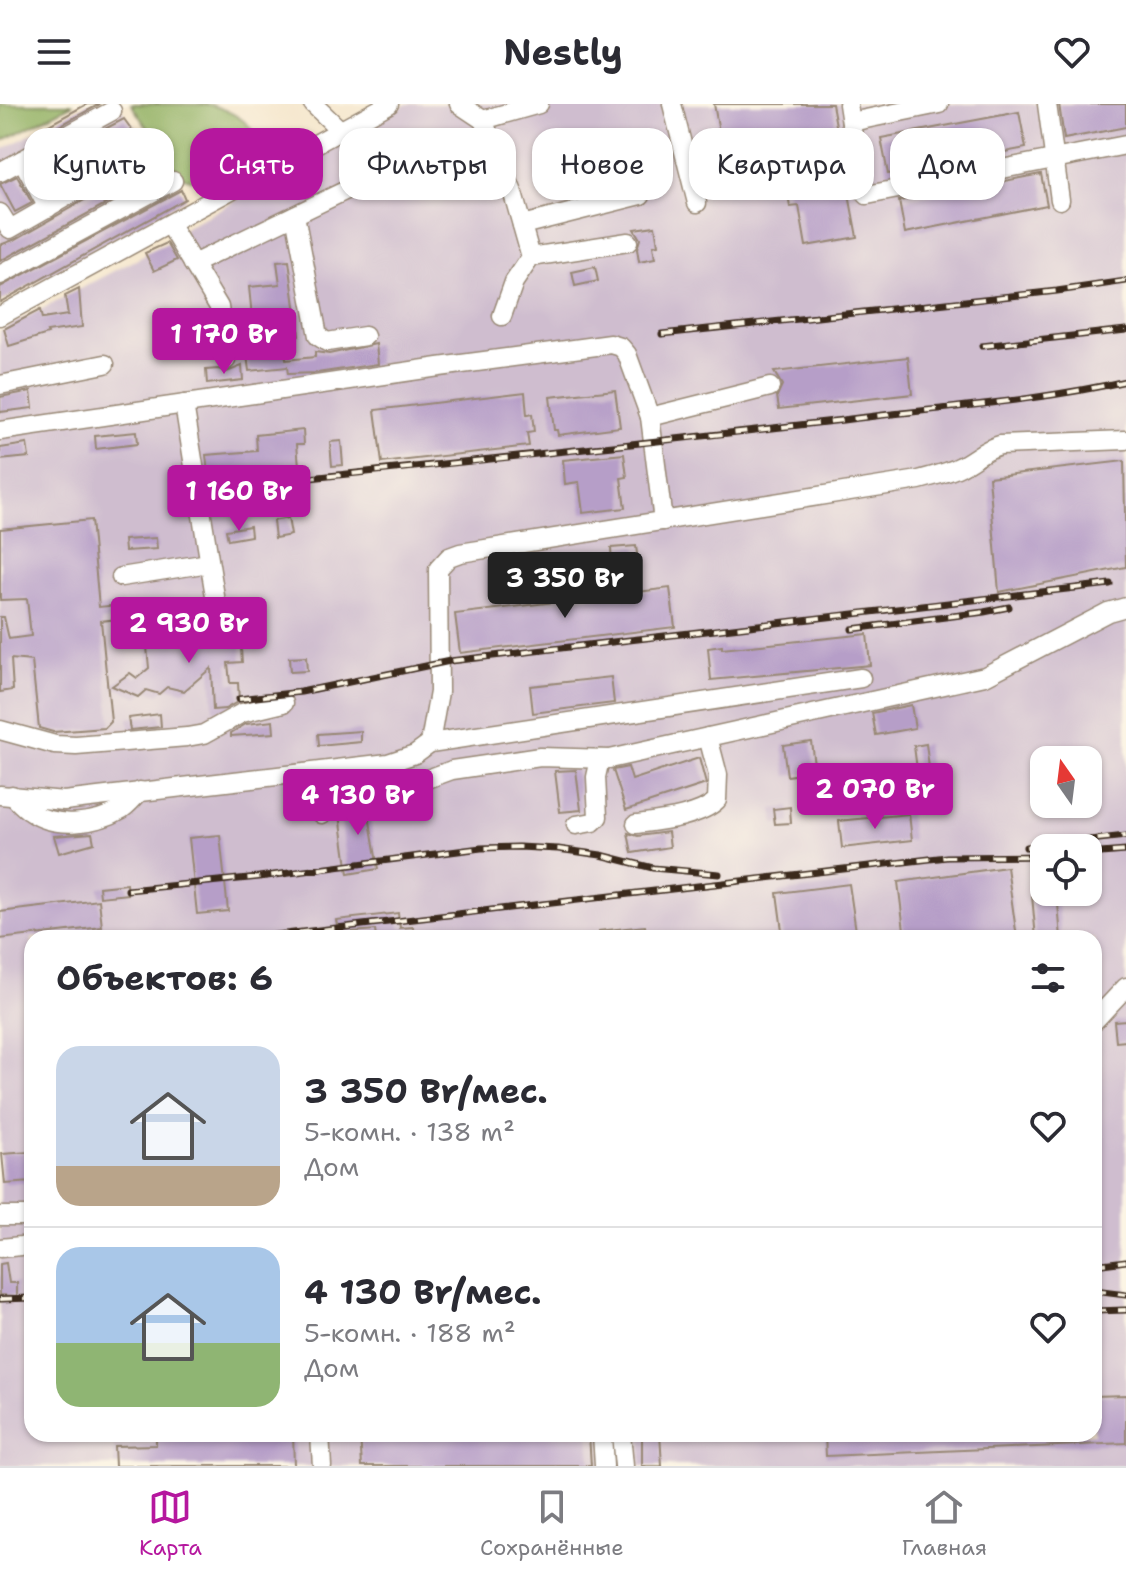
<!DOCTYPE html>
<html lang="ru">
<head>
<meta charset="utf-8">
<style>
  :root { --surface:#fff; --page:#f7f7f7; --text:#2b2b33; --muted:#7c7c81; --line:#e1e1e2; --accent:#b5179e }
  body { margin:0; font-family:"Shantell Sans",sans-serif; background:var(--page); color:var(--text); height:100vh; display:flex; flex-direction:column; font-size:30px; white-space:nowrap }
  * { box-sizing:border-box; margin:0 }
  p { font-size:26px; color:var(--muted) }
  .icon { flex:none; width:44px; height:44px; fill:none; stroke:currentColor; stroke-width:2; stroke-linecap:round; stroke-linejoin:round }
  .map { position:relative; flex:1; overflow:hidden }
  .sheet { position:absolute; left:24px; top:826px; width:1078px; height:512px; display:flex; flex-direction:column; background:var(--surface); border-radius:24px; box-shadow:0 2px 6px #0004 }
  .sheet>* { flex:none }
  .hud { position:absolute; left:24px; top:24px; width:1078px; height:72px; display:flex; gap:16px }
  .needle { width:52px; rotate:346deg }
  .buttons { position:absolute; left:1030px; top:642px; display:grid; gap:16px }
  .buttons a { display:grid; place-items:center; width:72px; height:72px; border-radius:16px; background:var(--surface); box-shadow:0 2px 6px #0004; font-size:40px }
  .price { position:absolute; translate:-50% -68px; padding:0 18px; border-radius:8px; background:var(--accent); color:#fff; font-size:26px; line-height:52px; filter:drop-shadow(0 2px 4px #0008) }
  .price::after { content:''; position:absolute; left:50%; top:48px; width:24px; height:18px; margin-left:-12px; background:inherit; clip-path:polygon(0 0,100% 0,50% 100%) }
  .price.on { background:#222; color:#fff }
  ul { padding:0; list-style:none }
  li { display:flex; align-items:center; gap:24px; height:200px; padding:0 32px }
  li+li { border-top:2px solid var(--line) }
  li span { display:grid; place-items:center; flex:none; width:224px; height:160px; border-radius:24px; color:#555 }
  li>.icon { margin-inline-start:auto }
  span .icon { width:96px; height:96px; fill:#fffc; stroke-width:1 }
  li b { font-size:34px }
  h2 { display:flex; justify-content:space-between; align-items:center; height:96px; padding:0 32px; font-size:34px }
  .tag { padding:0 28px; border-radius:24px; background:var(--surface); box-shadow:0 2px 6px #0004; font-size:28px; line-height:72px }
  .tag.on { background:var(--accent); color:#fff }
  header { display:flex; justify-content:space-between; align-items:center; height:104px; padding:0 32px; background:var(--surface); font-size:36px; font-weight:700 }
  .tab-bar { display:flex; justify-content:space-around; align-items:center; height:112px; border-top:2px solid var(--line); background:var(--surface); font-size:22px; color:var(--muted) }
  .tab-bar a { display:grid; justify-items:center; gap:4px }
  .tab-bar .on { color:var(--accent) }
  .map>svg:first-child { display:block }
  .industrial { fill:#cfbdcf; fill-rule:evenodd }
  .forest { fill:#92b164; stroke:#666e41; stroke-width:2 }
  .building { fill:#b69ec8 }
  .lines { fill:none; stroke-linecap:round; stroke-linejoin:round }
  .minor-casing { stroke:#988875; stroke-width:21 }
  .minor { stroke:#fff; stroke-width:18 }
  .rail-casing { stroke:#3b2a1e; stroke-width:7 }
  .rail { stroke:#fcf5e5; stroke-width:4; stroke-dasharray:12; stroke-linecap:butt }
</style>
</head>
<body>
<header><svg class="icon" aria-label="menu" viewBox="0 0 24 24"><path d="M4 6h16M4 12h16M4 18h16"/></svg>Nestly<svg class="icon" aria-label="heart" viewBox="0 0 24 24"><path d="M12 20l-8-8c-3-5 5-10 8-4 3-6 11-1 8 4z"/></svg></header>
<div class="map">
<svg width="1126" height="1362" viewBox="0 0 1126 1362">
  <rect width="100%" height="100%" fill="#fcf5e5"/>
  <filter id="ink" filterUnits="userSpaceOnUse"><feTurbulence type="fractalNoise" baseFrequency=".0125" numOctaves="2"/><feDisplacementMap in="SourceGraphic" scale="16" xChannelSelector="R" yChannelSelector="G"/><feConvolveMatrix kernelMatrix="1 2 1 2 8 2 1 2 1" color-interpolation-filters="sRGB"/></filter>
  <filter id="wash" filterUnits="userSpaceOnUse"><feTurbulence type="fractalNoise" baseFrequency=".006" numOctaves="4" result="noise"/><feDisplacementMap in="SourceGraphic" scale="32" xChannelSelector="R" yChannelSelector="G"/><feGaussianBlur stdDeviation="1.8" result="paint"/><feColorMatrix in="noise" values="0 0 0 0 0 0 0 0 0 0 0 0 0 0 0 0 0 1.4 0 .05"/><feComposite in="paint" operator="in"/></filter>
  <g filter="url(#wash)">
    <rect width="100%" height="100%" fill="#f5e6cc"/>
    <g class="industrial">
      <path d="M87,0H118L178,81L185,95L0,198V47Z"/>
      <path d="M407,0H1126V1362H0V227L172,137L182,130L186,124ZM1044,656H1088V700H1044ZM1044,744H1088V788H1044ZM32,834H1094V1330H32Z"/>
    </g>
    <g class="forest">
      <path d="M0,0H73L0,38Z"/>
      <path d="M131,0C150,0 195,0 211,1C310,32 225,104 178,69Z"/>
    </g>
    <g id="blocks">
      <g class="building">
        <path d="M87,0H100L50,27L47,22Z"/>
        <path d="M714,0H832L857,133L806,142L799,102L790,103L779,46L724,56Z"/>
        <path d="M1059,0H1126V23L1064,35Z"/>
        <path d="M1019,8L1026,44L888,70L881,34Z"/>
        <path d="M124,15L137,33L87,61L74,41Z"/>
        <path d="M53,53L69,77L52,87L39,61Z"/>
        <path d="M144,62L150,76L0,157V141L16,135Z"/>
        <path d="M1041,70L1047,101L905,129L899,97Z"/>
        <path d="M17,72L32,99L15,108L0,80Z"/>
        <path d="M181,86L185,95L0,198V183Z"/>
        <path d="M655,122L658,141L653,142L655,155L639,158L637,145L640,135L634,125Z"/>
        <path d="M167,139L177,156L154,167L145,149Z"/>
        <path d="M289,157L299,232L284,234L286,256L315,253V248L329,250L376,240L378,260L317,269L288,270L287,263L249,267L246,243L255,242L249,183L280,180L277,158Z"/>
        <path d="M595,163L598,177L575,182L572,168Z"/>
        <path d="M79,185L82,223L47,228L48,230L9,242L4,225L40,206L42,215L68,211L65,192Z"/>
        <path d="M908,253L912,290L779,305L777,292L782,281L774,268Z"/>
        <path d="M242,262L243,276L207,280L206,266L218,265L227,268Z"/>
        <path d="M615,286L620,323L558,331L557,326H554L550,293Z"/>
        <path d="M31,287L33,304L0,308V293Z"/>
        <path d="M525,288L527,311L532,310L534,328L527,329L529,342L382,359L375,306Z"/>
        <path d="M303,326L304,340H297L299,362L278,364L279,372L209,378L206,351L257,347L256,331Z"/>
        <path d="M136,328L137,340L96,345L95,332Z"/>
        <path d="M341,337L343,361L332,362L330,338Z"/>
        <path d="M27,340L29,353L0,356V344Z"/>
        <path d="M624,350L627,373L621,374L625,404L583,409L579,378L565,380L563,356Z"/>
        <path d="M1124,357L1126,463L999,488L989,373Z"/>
        <path d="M288,414L291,431L275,434L273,417Z"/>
        <path d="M91,416L99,503L179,495L180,508L101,517L111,618L105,624L53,628L39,624L32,557L11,555L13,586L0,588V513H4L9,535L31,532L27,495L0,496V425Z"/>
        <path d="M250,422L251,432L228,436L226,426Z"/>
        <path d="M156,434L157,445L125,447L124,436Z"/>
        <path d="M636,442L638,457L612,459L611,444Z"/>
        <path d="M670,484L675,523L460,549L455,510Z"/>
        <path d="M210,525L216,528L226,527V532L240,531L242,558L228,559L230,579H238L239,597L225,605L213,606L211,564L184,587L167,583L159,590L146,586L138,593L112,582L130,569L137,574L149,564L146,532Z"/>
        <path d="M867,530L870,561L711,576L708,544L722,542V545Z"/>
        <path d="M306,553L307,567L290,568L289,554Z"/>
        <path d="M611,573L614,599L533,609L530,582Z"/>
        <path d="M911,601L915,624L876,631L872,609Z"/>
        <path d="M160,610L161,623L130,626L128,614Z"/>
        <path d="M273,617L274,629L231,632V629L246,620Z"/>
        <path d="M361,627V638L319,642L318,630Z"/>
        <path d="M811,637L815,668L787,672L783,641Z"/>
        <path d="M926,640L932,687L920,689L914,642Z"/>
        <path d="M699,654L706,680L626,706L613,666L628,663L632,676Z"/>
        <path d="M576,666L581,706L560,708L555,667Z"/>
        <path d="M366,693L378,765L348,770L339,703Z"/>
        <path d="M790,703L791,719L775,720L773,705Z"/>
        <path d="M909,710L912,736L842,744L839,717Z"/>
        <path d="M668,728L670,743L632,749L628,729L638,732Z"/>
        <path d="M92,729L94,739L59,749L54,732Z"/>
        <path d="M220,731L228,807L197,810L189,734Z"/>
        <path d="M1007,763L1017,834H905L898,778Z"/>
        <path d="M127,780L128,790L100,793L99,783Z"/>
        <path d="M849,780L857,834H783L777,789Z"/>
        <path d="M1057,789L1061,834H1036L1032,792Z"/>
        <path d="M99,796L102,823L0,835V808Z"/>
        <path d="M398,809L400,824L413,823L414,834H376L375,826L339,829L336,816Z"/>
        <path d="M645,822L647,834H599V827Z"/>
        <path d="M1126,916V937L1116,938L1114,917Z"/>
        <path d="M30,1048L32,1078L5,1080L2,1050Z"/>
        <path d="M6,1159L9,1179H17V1192L0,1191V1160Z"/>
        <path d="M1126,1291V1339L826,1352L825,1330H1094V1292Z"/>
        <path d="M156,1330H293L294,1362H115L114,1342L156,1341Z"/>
        <path d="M360,1330H589L591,1362H362Z"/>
        <path d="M642,1330H660L662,1362H642Z"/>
      </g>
    </g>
  </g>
  <g filter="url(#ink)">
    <use href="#blocks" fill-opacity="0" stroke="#988875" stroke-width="2"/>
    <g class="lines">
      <g class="minor-casing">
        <g id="minor">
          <path d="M313,0L340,26"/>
          <path d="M459,0L483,16L539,0"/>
          <path d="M672,0L697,99"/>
          <path d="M848,0L861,83L867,91L1126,41"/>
          <path d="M1047,0L1060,96"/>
          <path d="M483,16L512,86L531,153L514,178L502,212"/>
          <path d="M851,18L939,0"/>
          <path d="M57,37L87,82"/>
          <path d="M22,56L48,104"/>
          <path d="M0,68L112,7"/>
          <path d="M0,109L10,125L150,45L166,81"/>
          <path d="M295,111L318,232L327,238L365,232"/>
          <path d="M170,121L219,203L226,256"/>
          <path d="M522,121L641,91"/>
          <path d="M531,153L628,138"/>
          <path d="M193,160L413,54"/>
          <path d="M0,171L173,77"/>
          <path d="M0,212L389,0"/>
          <path d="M0,281L105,260"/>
          <path d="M184,300L219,517"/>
          <path d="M650,313L663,417"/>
          <path d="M0,327L439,263L611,240L621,243L627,250L650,313L770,283"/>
          <path d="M121,473L209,459"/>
          <path d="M0,626L55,641L76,642L187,633L204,630L242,609L284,599"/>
          <path d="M430,639L861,574"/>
          <path d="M0,691L64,697L388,659L415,650L430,639L439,588L438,465L449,453L460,449L919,376C933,372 948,369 961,362C975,355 984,345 1000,341L1126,336"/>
          <path d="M12,691C18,697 24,704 31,708C56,725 97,720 122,705C129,700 135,693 140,687"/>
          <path d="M322,710L329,696L336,689L358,682L422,677L452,666L540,653L609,655L985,572L1108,508L1126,503"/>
          <path d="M636,720C659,717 700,713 717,696L718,671L708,633"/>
          <path d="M576,721L593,718L598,713L596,673L600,655"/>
          <path d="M1094,917L1126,883"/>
          <path d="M0,1112H32"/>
          <path d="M0,1144L32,1141"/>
          <path d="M320,1330L322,1362"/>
          <path d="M602,1330L604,1362"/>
          <path d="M621,1330L624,1362"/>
        </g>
      </g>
      <use href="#minor" class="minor"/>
      <g class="rail-casing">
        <g id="rail">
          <path d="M662,230L1057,187L1126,177"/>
          <path d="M982,242L1126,226"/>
          <path d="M281,377C468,358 656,338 843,316C937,304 1034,298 1126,277"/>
          <path d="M852,525L984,508L1009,503"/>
          <path d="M239,595L301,588L450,557L1110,480"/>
          <path d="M1026,743L1126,732"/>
          <path d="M1088,750L1126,747"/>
          <path d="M128,786L259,773L481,744L519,743L558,745L601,751L653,764L719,770"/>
          <path d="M251,834L947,753L1044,752"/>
          <path d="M1094,1161L1126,1157"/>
          <path d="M1094,1187L1126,1191"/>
          <path d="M0,1195L32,1194"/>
          <path d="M1094,1207L1126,1206"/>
        </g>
      </g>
      <use href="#rail" class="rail"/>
    </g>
  </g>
</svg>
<div class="buttons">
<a><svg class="needle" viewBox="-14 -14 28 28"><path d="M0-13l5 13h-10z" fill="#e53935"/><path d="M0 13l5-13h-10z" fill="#7c7c81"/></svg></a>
<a><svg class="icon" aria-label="locate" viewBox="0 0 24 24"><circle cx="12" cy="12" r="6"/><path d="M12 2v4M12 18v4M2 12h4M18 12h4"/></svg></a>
</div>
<b class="price" style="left:224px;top:272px">1 170 Br</b>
<b class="price" style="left:239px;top:429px">1 160 Br</b>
<b class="price on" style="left:565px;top:516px">3 350 Br</b>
<b class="price" style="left:189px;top:561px">2 930 Br</b>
<b class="price" style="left:875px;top:727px">2 070 Br</b>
<b class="price" style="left:358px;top:733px">4 130 Br</b>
<div class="hud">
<a class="tag">Купить</a>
<a class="tag on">Снять</a>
<a class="tag">Фильтры</a>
<a class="tag">Новое</a>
<a class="tag">Квартира</a>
<a class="tag">Дом</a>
</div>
<section class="sheet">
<h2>Объектов: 6<svg class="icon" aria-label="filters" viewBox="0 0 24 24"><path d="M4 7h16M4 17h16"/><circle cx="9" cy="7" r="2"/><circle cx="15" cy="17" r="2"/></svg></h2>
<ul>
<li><span style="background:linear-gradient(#c9d6e8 75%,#b9a48a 0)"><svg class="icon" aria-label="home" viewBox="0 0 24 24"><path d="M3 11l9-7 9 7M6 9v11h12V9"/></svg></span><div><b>3 350 Br/мес.</b><p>5-комн. · 138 m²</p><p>Дом</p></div><svg class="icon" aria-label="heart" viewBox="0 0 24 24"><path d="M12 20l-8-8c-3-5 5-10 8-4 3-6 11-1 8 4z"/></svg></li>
<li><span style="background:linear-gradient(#a9c7e8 60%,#8fb573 0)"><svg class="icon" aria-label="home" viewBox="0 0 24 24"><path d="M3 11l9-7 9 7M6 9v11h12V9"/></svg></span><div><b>4 130 Br/мес.</b><p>5-комн. · 188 m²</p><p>Дом</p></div><svg class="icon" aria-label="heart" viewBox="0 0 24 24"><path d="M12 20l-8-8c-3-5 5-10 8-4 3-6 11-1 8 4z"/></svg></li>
</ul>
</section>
</div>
<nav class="tab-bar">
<a class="on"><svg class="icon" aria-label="map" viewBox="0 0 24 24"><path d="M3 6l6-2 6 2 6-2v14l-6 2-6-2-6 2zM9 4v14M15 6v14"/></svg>Карта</a>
<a><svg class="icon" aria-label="saved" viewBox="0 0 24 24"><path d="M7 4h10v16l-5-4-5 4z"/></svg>Сохранённые</a>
<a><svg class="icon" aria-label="home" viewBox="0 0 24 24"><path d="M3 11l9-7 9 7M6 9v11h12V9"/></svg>Главная</a>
</nav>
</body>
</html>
